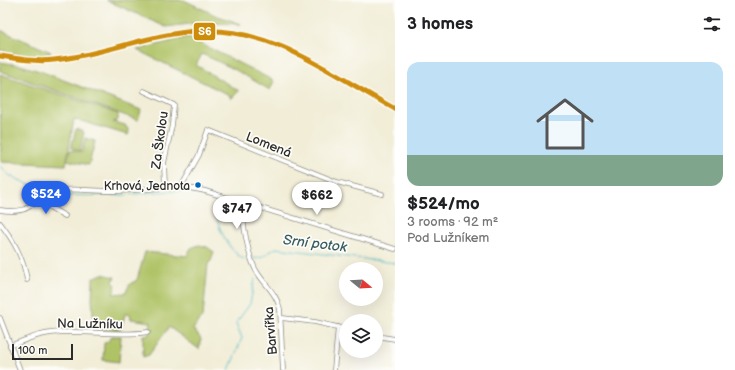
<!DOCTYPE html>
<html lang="en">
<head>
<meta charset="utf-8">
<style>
  :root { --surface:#fff; --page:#f2f2f2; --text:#202124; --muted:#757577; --accent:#2563eb }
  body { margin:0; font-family:"Balsamiq Sans",sans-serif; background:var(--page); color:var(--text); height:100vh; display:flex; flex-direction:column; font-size:15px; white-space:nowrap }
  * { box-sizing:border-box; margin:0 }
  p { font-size:13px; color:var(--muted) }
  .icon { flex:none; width:22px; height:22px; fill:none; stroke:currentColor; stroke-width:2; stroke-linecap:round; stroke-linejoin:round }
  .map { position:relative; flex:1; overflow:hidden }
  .side { display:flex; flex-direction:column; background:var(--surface); width:340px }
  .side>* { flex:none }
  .needle { width:26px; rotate:108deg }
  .controls { position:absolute; left:339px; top:262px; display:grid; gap:8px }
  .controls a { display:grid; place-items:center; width:44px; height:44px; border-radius:50%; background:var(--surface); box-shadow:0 4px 16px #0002; font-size:20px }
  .scale { position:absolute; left:12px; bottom:10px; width:61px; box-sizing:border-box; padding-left:4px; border:2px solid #2b2b2b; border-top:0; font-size:11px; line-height:14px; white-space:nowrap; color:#2b2b2b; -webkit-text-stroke:3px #fdfcf7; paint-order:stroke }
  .price { position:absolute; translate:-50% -34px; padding:0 9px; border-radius:14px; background:#fff; color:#222; font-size:13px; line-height:26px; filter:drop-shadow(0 1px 2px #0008) }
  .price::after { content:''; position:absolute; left:50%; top:24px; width:12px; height:9px; margin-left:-6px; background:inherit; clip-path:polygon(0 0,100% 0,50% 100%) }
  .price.selected { background:var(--accent); color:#fff }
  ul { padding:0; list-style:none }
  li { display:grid; align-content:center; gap:8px; height:212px; padding:0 12px }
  li span { display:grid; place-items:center; height:124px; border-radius:12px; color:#555 }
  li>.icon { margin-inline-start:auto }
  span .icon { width:72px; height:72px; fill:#fffc; stroke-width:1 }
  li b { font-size:17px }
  h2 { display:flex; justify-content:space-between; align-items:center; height:48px; padding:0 12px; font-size:17px }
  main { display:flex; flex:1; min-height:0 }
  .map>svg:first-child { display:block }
  .green { fill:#afc265; stroke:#6d7648 }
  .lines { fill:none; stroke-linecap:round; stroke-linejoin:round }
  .stream { stroke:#4cb8c7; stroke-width:1 }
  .minor-casing { stroke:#8e8c81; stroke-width:5.5 }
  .minor { stroke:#fff; stroke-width:4 }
  .rail-1-casing { stroke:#fdfcf7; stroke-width:8 }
  .rail-1 { stroke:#ce8d09; stroke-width:5 }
  .bus-dot { fill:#0065bd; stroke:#fdfcf7; stroke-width:1.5 }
  .labels { text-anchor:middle; stroke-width:3.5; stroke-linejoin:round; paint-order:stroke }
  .bus-label { font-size:12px; fill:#2b2b2b; stroke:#fdfcf7; text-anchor:end }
  .street-label { font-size:13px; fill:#2b2b2b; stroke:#fdfcf7 }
  .water-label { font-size:14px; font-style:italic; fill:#375c62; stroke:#fdfcf7 }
  .line-badge { stroke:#fdfcf7; stroke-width:1.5 }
  .badge-label { font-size:11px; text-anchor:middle; font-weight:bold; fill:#fff }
</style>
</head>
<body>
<main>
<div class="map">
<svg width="395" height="370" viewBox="0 0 395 370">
  <rect width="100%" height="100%" fill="#fdfcf7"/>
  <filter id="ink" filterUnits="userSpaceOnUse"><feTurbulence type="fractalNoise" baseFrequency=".025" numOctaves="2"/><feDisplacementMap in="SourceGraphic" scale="8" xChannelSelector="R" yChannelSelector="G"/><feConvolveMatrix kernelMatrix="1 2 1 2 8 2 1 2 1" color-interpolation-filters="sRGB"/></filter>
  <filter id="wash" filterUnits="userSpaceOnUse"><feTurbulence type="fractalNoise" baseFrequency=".012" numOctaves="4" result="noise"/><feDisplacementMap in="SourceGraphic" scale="16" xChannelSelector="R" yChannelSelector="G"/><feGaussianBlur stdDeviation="0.9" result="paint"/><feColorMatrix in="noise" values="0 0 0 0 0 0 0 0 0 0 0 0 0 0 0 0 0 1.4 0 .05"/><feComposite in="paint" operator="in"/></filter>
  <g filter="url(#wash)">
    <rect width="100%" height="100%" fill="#f1edd7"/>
    <g class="green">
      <path d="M106,0H184L215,15L241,24L197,23L166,27Z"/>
      <path d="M0,30L51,52C36,60 16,54 0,50Z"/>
      <path d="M188,37L274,81L270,90L234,69L202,54L196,65L239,91L231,99L229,95L137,50Z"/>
      <path d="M0,62L20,65L40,71L141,110L138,120L0,71Z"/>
      <path d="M0,74L118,114V120L113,122L125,125L129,131L128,135L74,119L66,165L1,162Z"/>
      <path d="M76,129L84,132L80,151L71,148Z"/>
      <path d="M85,138L95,141L89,165L67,160L70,150L82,152Z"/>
      <path d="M199,245L207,247L214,252L211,261L208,264L203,316L193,329L201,339L199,349L169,327L149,355L143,357V335H149L151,322L131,319L130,314H125L121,330L94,329L92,299L93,278L102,274L115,277L113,282L116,285L113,294L125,293L130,284L137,280L145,252L187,256L191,248Z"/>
      <path d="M111,336H121L119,362L103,360L104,343L108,342Z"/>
    </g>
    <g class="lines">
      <g class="stream">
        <path d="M0,166L10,176L46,192"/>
        <path d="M51,194L57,196C79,195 102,196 124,195C147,194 204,183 220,203C218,209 217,215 218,222C220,233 236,262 250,260"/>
        <path d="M253,259L262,257L276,248L395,263"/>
        <path d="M229,370L242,338L236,323L250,304L255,279"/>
      </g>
    </g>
  </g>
  <g filter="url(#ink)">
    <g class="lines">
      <g class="minor-casing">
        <g id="minor">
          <path d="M144,91L174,105L172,125L164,163L165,187"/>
          <path d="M181,187L199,155L208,130L337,182L382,194"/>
          <path d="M47,196L51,208L65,216"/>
          <path d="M244,202C240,216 249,260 257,272C265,285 277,294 280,309L283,370"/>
          <path d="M0,210C36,215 29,199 56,191C69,187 98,192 114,191C144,191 174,183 205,191L395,249"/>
          <path d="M0,223C14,241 23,257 27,280"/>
          <path d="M0,318L20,370"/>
          <path d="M282,318L315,322L346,329"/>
          <path d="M376,336L395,339"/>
          <path d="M10,346C23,341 37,334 51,333C83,329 116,337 148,332"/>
          <path d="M334,370L338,327"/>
        </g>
      </g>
      <use href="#minor" class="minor"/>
      <g class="rail-1-casing">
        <path id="rail-1" d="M0,56C18,59 36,62 54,60C104,55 150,33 200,31C273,27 334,76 395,109"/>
      </g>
      <use href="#rail-1" class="rail-1"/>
    </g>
  </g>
  <circle class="bus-dot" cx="198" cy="185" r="3.5"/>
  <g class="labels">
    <g class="bus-label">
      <text x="190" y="190">Krhová, Jednota</text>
    </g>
    <g class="street-label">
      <text transform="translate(159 140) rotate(-82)" y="5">Za Školou</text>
      <text transform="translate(269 144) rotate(22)" y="5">Lomená</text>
      <text transform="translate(90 323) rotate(1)" y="5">Na Lužníku</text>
      <text transform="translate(270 331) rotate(-95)" y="5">Barvířka</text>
    </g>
    <g class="water-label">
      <text transform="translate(315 243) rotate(7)" y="5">Srní potok</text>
    </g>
  </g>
  <rect class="line-badge" x="193" y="22" width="23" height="19" rx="4" fill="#ce8d09"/>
  <g class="badge-label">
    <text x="205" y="35">S6</text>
  </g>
</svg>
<div class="controls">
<a><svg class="needle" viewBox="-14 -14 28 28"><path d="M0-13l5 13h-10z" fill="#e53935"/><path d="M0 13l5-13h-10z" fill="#757577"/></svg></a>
<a><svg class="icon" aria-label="layers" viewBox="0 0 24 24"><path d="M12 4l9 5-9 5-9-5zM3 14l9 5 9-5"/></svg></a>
</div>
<div class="scale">100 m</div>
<b class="price selected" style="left:46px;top:215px">$524</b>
<b class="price" style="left:317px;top:216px">$662</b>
<b class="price" style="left:237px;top:230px">$747</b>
</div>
<section class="side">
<h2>3 homes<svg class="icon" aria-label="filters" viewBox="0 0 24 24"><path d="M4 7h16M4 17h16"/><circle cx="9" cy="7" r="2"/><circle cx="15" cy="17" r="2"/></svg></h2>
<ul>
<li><span style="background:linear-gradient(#bfe0f5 75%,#7fa58c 0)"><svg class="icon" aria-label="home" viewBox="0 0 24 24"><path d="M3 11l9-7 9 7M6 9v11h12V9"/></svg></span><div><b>$524/mo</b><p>3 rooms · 92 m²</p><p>Pod Lužníkem</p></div></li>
</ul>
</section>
</main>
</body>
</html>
